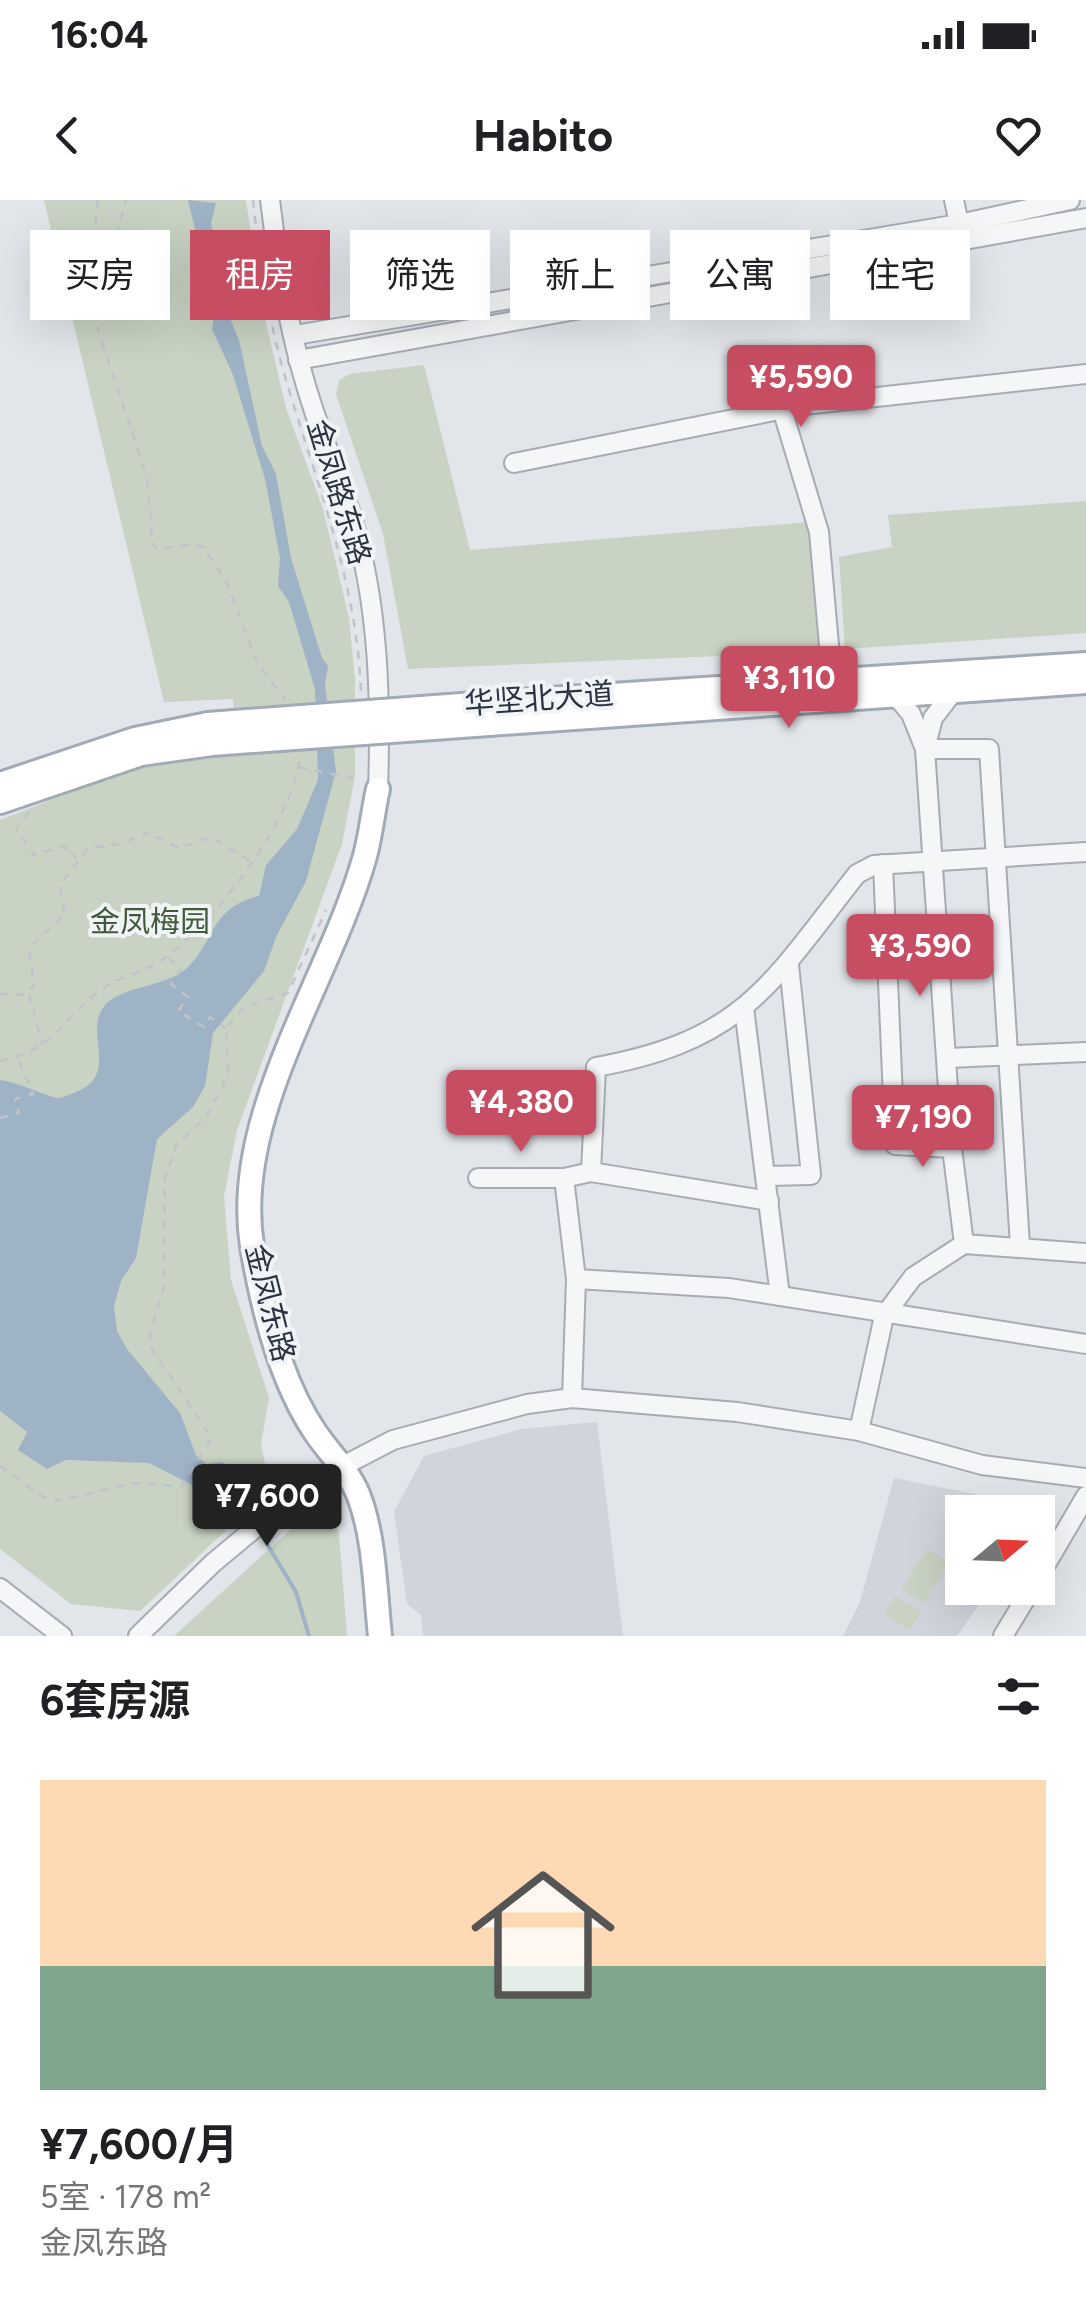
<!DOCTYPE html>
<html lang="zh">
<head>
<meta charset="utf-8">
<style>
  :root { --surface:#fff; --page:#f2f2f2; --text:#202124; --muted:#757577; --line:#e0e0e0; --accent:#c74e62 }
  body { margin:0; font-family:Figtree,"Noto Sans SC",sans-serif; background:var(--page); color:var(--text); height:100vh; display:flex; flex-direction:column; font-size:38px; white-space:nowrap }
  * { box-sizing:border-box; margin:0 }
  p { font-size:32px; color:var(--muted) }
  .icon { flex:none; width:55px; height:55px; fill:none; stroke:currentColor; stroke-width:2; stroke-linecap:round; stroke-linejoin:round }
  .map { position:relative; height:1436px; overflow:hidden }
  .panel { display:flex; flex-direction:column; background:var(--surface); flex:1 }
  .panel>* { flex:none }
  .top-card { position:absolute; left:30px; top:30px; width:1028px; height:90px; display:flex; gap:20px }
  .needle { width:65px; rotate:71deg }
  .buttons { position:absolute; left:945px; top:1295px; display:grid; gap:20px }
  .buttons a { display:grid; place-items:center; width:110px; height:110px; border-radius:0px; background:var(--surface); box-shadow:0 10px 40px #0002; font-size:50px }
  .price { position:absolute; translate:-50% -85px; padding:0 22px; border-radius:10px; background:var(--accent); color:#fff; font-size:32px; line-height:65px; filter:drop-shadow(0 2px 5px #0008) }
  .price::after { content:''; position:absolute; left:50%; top:60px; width:30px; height:22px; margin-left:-15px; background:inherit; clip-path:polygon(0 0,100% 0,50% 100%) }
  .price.current { background:#222; color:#fff }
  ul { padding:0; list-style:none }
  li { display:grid; align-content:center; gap:20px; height:530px; padding:0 40px }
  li+li { border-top:2px solid var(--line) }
  li span { display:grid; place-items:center; height:310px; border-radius:0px; color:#555 }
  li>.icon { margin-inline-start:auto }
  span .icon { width:180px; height:180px; fill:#fffc; stroke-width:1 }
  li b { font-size:42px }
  h2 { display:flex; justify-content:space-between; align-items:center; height:120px; padding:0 40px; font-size:42px }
  .tag { padding:0 35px; border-radius:0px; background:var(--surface); box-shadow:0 10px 40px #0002; font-size:35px; line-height:90px }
  .tag.current { background:var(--accent); color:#fff }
  .status { display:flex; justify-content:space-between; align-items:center; height:70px; padding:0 50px; background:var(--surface); direction:ltr }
  .status svg { height:28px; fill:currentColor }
  header { display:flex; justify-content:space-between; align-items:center; height:130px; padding:0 40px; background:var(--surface); font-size:45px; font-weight:700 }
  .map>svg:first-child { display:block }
  .built { fill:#d0d4db }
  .green { fill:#c8d3c3 }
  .water { fill:#9fb3c7 }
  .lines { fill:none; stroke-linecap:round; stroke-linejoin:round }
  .stream { stroke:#9fb3c7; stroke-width:4 }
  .minor-casing { stroke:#a7acb3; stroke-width:22 }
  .major-casing { stroke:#a2aab5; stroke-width:28 }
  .path { stroke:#c0c3c8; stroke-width:2.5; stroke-dasharray:8 8; stroke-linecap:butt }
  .minor { stroke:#f4f6f8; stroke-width:18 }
  .major { stroke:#fff; stroke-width:22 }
  .major-bridge-casing { stroke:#a2aab5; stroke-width:28; stroke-linecap:butt }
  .major-bridge { stroke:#fff; stroke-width:22 }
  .labels { text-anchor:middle; stroke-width:8; stroke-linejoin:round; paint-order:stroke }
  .street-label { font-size:30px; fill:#2b3340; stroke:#f1f4f7 }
  .park-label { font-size:30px; fill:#405b39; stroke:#f1f4f7 }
</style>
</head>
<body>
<div class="status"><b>16:04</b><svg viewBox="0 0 49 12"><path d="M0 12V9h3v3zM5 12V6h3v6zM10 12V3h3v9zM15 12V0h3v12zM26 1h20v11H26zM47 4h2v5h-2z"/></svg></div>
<header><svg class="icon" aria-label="back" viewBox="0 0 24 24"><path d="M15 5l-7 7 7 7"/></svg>Habito<svg class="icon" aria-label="heart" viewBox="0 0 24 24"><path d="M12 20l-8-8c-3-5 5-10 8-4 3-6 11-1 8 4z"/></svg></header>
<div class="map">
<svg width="1086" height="1436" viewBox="0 0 1086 1436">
  <rect width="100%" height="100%" fill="#e2e5e9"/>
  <g class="built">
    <path d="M597,1222L623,1436H423L421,1415L407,1404L394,1312L424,1256L522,1229Z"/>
    <path d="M894,1278L1016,1302L1019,1312H962V1388H991L957,1436H843L860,1402Z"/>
  </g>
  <g class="green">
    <path d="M44,0H246L260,98L286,208L323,309L349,418L355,480V576L342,644L237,930L224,996L231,1080L269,1198L261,1244L270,1289L140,1411L71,1404L0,1349V620L160,557L235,542L233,499L164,502Z"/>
    <path d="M424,165L470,350L810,322L819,452L408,469L383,334L336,194L339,180L350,174Z"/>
    <path d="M1086,301V433L845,449L839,357L892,347L888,315Z"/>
    <path d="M326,1317L335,1320L339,1334L347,1436H174L290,1330L308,1318Z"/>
    <path d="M927,1349L949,1363L924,1403L901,1389Z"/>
    <path d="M895,1396L921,1412L910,1430L884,1414Z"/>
  </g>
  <path class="water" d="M188,0L216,3L211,23L230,119L239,140L262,246L276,274L291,358L322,458L328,466L325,485L336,571L306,681L276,737L264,771L213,833L205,886L193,907L157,939L136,1058L121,1081L114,1106L117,1131L127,1149L180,1213L196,1255L206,1264L222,1262L242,1277L253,1293L224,1313L198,1288L149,1263L66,1260L47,1269L18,1250L27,1232L0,1211V880C18,882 48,897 58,898C63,898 68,895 73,893C125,875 78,829 108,802C129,785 164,787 186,769C214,744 210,707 259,696L266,665L297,629L318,580L315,489L289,402L278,386L280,358L265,279L233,175L212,129L215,112Z"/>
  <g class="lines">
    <g class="stream">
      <path d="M238,1301L253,1322"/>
      <path d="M261,1334L296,1392L309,1436"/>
    </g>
    <g class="minor-casing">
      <g id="minor">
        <path d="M270,0C278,67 290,137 311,202C324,243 342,283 354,324C379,408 381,502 378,589"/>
        <path d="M954,0L959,24"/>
        <path d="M295,135L959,24L1070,0"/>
        <path d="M298,160L1086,18"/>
        <path d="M782,209L819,332L832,479"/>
        <path d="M514,263L804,205L1086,174"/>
        <path d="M896,496L911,514L925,549L952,948L964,1044"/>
        <path d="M925,549H989L1020,1046"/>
        <path d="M925,549L933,518L953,492"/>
        <path d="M883,664L895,945L952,948"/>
        <path d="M744,808L780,1096"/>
        <path d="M948,858L1086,852"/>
        <path d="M591,972L769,1001"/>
        <path d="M766,976L811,975L789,765"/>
        <path d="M478,978H564"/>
        <path d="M576,1079L729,1088L1086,1144"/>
        <path d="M572,1198L576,1079L564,978L591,972L596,867C745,840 770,784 857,674L874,665L1086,652"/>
        <path d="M859,1231L884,1116L913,1077L964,1044L1086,1053"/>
        <path d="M1038,1378L1086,1296"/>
        <path d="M0,1388L62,1436"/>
        <path d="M138,1436L213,1363L290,1299L343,1266L393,1240L527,1204L572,1198L737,1212L859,1231L982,1265L1086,1278"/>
        <path d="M1003,1436L1032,1388"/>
      </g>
    </g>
    <g class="major-casing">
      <g id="major">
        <path d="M488,503L1086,464"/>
        <path d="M489,524L1086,482"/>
        <path d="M0,584L135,539L208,524"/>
        <path d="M378,589C373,611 371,634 365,656C331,778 231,915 252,1046C262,1107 280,1180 315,1232C329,1253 348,1270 358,1294C375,1337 375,1390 380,1436"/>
        <path d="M0,602L141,554L212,544"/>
      </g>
    </g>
    <g class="path">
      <path d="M98,0L89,83L96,124L147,277L153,345L157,349L196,344L204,348L227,383L257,462L285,500"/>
      <path d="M253,0C259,58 268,117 284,173C315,280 357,380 361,492"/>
      <path d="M93,57L117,33L126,0"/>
      <path d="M299,567L361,580"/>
      <path d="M29,612L16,629L34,655L63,646L76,657"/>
      <path d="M169,758L181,769L171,784L188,797L178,811L204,827L210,817L225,828"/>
      <path d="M0,794L22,795L34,786L29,748L65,714L60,685L88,648L119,644L148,633L179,648L211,637L250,661"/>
      <path d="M29,794L42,844"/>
      <path d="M0,861C54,850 60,822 98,792C118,776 146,773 166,757C217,717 293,622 300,556"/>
      <path d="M0,918L19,913L15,899L33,894L18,858"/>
      <path d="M0,1266L43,1297L61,1300L135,1283L181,1286L212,1238L151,1148L150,1135L164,1086L165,977L177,944L206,917L223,886L228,868L226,828L244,807L288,793L326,710"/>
    </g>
    <use href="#minor" class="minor"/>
    <use href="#major" class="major"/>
    <g class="major-bridge-casing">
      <g id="major-bridge">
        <path d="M208,524L488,503"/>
        <path d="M212,544L489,524"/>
      </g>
    </g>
    <use href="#major-bridge" class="major-bridge"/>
  </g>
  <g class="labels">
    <g class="street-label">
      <text transform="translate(339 292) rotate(73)" y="10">金凤路东路</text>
      <text transform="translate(539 499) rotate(-4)" y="10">华坚北大道</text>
      <text transform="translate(270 1103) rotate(76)" y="10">金凤东路</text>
    </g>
    <g class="park-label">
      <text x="150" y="732">金凤梅园</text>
    </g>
  </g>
</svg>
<div class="buttons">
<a><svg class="needle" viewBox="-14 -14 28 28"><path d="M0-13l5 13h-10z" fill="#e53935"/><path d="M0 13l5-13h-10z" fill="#757577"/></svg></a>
</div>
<b class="price" style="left:801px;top:230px">¥5,590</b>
<b class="price" style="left:789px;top:531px">¥3,110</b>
<b class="price" style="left:920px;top:799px">¥3,590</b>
<b class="price" style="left:521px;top:955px">¥4,380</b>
<b class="price" style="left:923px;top:970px">¥7,190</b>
<b class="price current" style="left:267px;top:1349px">¥7,600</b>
<div class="top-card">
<a class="tag">买房</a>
<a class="tag current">租房</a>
<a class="tag">筛选</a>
<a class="tag">新上</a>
<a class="tag">公寓</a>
<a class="tag">住宅</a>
</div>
</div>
<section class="panel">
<h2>6套房源<svg class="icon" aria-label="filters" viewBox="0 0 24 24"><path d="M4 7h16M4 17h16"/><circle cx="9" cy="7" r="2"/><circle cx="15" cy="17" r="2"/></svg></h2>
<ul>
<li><span style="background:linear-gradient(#ffd9b3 60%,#7fa58c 0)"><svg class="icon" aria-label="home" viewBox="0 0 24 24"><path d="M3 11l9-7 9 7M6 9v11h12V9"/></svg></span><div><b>¥7,600/月</b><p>5室 · 178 m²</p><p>金凤东路</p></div></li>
</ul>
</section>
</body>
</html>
